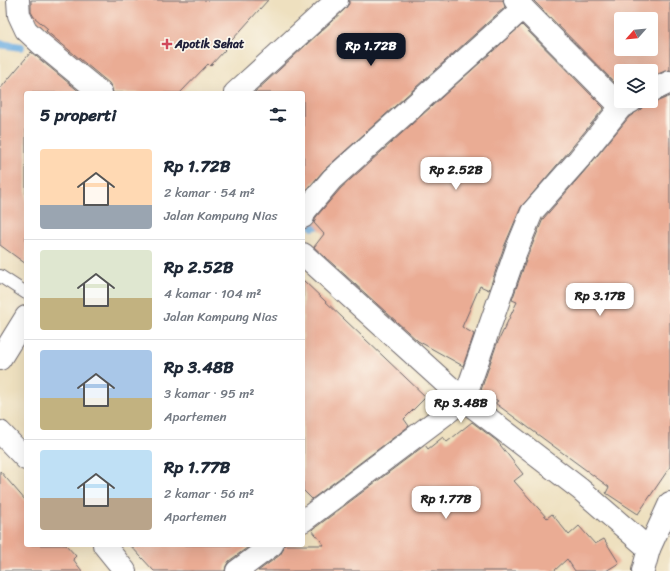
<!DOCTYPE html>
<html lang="id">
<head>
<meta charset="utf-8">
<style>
  :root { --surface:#fff; --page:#f2f2f3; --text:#1f2937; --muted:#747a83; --line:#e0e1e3; --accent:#111827 }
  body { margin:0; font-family:Sriracha,sans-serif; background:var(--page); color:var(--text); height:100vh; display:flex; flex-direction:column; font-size:15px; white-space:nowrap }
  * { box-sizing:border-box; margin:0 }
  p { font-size:13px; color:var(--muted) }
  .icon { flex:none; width:22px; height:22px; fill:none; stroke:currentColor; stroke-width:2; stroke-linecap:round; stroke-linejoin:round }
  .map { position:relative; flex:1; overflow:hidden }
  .details { position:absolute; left:24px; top:91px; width:281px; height:456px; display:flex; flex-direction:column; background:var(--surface); border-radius:4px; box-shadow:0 4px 16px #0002 }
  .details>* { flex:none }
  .needle { width:26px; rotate:243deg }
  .tools { position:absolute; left:614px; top:12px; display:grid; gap:8px }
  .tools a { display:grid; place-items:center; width:44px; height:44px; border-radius:4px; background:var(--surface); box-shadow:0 4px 16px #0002; font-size:20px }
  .price { position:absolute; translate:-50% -34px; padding:0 9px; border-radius:8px; background:#fff; color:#222; font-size:13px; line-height:26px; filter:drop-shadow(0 1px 2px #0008) }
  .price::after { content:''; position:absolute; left:50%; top:24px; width:12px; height:9px; margin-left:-6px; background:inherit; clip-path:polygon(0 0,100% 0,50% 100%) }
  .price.active { background:var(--accent); color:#fff }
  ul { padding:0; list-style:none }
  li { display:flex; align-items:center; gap:12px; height:100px; padding:0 16px }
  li+li { border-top:1px solid var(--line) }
  li span { display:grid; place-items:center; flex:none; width:112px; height:80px; border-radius:4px; color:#555 }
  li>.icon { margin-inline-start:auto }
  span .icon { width:48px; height:48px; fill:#fffc; stroke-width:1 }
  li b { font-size:17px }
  h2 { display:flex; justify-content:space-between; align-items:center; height:48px; padding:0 16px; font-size:17px }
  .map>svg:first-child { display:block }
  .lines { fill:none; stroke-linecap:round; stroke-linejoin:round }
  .stream { stroke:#6eaee1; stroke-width:8 }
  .building { fill:#eaac94; fill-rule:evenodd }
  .service-casing { stroke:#696469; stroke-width:14 }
  .minor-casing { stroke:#696469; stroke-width:24 }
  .secondary-casing { stroke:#696469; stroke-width:24 }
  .primary-casing { stroke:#696469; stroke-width:24 }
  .service { stroke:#fff; stroke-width:12 }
  .minor { stroke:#fff; stroke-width:22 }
  .secondary { stroke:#fff; stroke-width:22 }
  .primary { stroke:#fff; stroke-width:22 }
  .poi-dot { fill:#d1495b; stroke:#fbf7ec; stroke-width:1.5 }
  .labels { text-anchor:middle; stroke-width:3.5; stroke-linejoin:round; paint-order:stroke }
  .poi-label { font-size:12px; font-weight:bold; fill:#22223b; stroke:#fbf7ec; text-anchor:start }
</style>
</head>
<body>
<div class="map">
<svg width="670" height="571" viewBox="0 0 670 571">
  <rect width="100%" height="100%" fill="#fbf7ec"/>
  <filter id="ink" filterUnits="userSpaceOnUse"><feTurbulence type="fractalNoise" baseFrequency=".025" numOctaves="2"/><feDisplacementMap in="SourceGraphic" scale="8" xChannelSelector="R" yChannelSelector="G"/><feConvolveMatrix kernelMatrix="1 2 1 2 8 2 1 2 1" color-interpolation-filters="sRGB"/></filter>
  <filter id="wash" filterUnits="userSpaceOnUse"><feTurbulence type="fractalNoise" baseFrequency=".012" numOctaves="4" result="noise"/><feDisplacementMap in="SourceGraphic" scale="16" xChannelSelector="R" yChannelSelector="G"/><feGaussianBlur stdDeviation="0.9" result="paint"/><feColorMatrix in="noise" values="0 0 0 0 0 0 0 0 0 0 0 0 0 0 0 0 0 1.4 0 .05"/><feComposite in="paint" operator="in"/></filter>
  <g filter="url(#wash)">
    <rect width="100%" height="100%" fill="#eee0bf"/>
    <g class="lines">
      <g class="stream">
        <path d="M0,44L21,47"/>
        <path d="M313,227L327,223"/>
      </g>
    </g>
    <g id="blocks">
      <g class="building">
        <path d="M31,0H268L224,49L225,50L210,66L208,64L180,93H113L112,88L109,83L46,31L48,29L34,17L31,12Z"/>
        <path d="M349,0H503L505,7L324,170L304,193L303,93H254L345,9L349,4Z"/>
        <path d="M533,0H670V70L665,71L651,77V71H621V89ZM621,19H651V49H621Z"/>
        <path d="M522,25L604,108L569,151L521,207L504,247L489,290L480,286L462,327L474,334L463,366L418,341L314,247L324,234L314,223L316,217L341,188Z"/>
        <path d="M31,52L81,93H26V264L0,245V89Z"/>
        <path d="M670,96V467L638,514L606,493L609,487L495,403L498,401L481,390L496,346L517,302L512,300L528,255L543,219L588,167L629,117L642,108L644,102L650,103L656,102Z"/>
        <path d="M303,280L426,397L404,419L409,426L312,499L303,490Z"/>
        <path d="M472,422L497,441L523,474L514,481L547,518L552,514L569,535L579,526L595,544L604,539L619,563L606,571H575L567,559L554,571H258L280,555L283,550L284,545H324L312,530L425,445L428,449L443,437L447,442Z"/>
        <path d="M0,471L26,501V545H66L76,556L73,559L82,571H0Z"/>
        <path d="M130,545H251L229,561L226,566L225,571H154Z"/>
      </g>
    </g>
  </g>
  <g filter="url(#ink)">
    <use href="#blocks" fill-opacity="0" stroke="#696469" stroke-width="1"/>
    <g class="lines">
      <g class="service-casing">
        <path id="service" d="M0,276L26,293"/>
      </g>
      <g class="minor-casing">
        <g id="minor">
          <path d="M18,0L19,15L26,30L41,44L101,93"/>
          <path d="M515,0L621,107"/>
          <path d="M651,91L670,82"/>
          <path d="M303,217L305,211L332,179L523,8"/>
          <path d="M303,254L464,400L580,489L649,549"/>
          <path d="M303,521L464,400L516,251L532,212L579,159L621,107L632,101"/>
          <path d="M237,571L272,545"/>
          <path d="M643,571L649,549L670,503"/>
        </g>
      </g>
      <g class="secondary-casing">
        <g id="secondary">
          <path d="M235,93L337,0"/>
          <path d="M0,359L26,317"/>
        </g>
      </g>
      <g class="primary-casing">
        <g id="primary">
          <path d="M0,432L26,459"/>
          <path d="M104,545L125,571"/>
        </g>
      </g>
      <use href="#service" class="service"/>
      <use href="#minor" class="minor"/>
      <use href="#secondary" class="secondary"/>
      <use href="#primary" class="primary"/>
    </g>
  </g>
  <path class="poi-dot" d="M165 38h4v4h4v4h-4v4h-4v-4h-4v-4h4z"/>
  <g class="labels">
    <g class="poi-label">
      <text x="175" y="48">Apotik Sehat</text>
    </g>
  </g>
</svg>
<div class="tools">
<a><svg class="needle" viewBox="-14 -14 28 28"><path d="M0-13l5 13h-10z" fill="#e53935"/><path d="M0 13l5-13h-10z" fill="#747a83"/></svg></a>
<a><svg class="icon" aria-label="layers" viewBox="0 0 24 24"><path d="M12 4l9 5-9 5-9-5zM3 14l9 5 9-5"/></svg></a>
</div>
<b class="price active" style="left:371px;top:67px">Rp 1.72B</b>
<b class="price" style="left:456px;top:191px">Rp 2.52B</b>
<b class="price" style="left:600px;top:317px">Rp 3.17B</b>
<b class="price" style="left:461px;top:424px">Rp 3.48B</b>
<b class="price" style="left:446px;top:520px">Rp 1.77B</b>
<section class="details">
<h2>5 properti<svg class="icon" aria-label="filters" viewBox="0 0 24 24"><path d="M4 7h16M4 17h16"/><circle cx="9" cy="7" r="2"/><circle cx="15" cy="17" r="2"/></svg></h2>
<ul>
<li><span style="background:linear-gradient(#ffd9b3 70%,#9aa5b1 0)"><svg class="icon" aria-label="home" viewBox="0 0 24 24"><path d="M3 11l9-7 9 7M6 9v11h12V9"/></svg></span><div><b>Rp 1.72B</b><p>2 kamar · 54 m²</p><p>Jalan Kampung Nias</p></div></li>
<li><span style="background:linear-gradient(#dfe7d0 60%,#c2b280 0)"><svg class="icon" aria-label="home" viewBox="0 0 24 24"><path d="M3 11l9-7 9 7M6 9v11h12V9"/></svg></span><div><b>Rp 2.52B</b><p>4 kamar · 104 m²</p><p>Jalan Kampung Nias</p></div></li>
<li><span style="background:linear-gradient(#a9c7e8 60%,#c2b280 0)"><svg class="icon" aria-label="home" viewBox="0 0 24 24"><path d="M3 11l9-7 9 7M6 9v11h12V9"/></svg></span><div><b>Rp 3.48B</b><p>3 kamar · 95 m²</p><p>Apartemen</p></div></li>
<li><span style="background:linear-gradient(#bfe0f5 60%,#b9a48a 0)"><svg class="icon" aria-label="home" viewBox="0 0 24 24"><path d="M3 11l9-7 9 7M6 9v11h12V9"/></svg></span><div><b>Rp 1.77B</b><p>2 kamar · 56 m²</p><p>Apartemen</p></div></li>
</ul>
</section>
</div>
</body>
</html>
